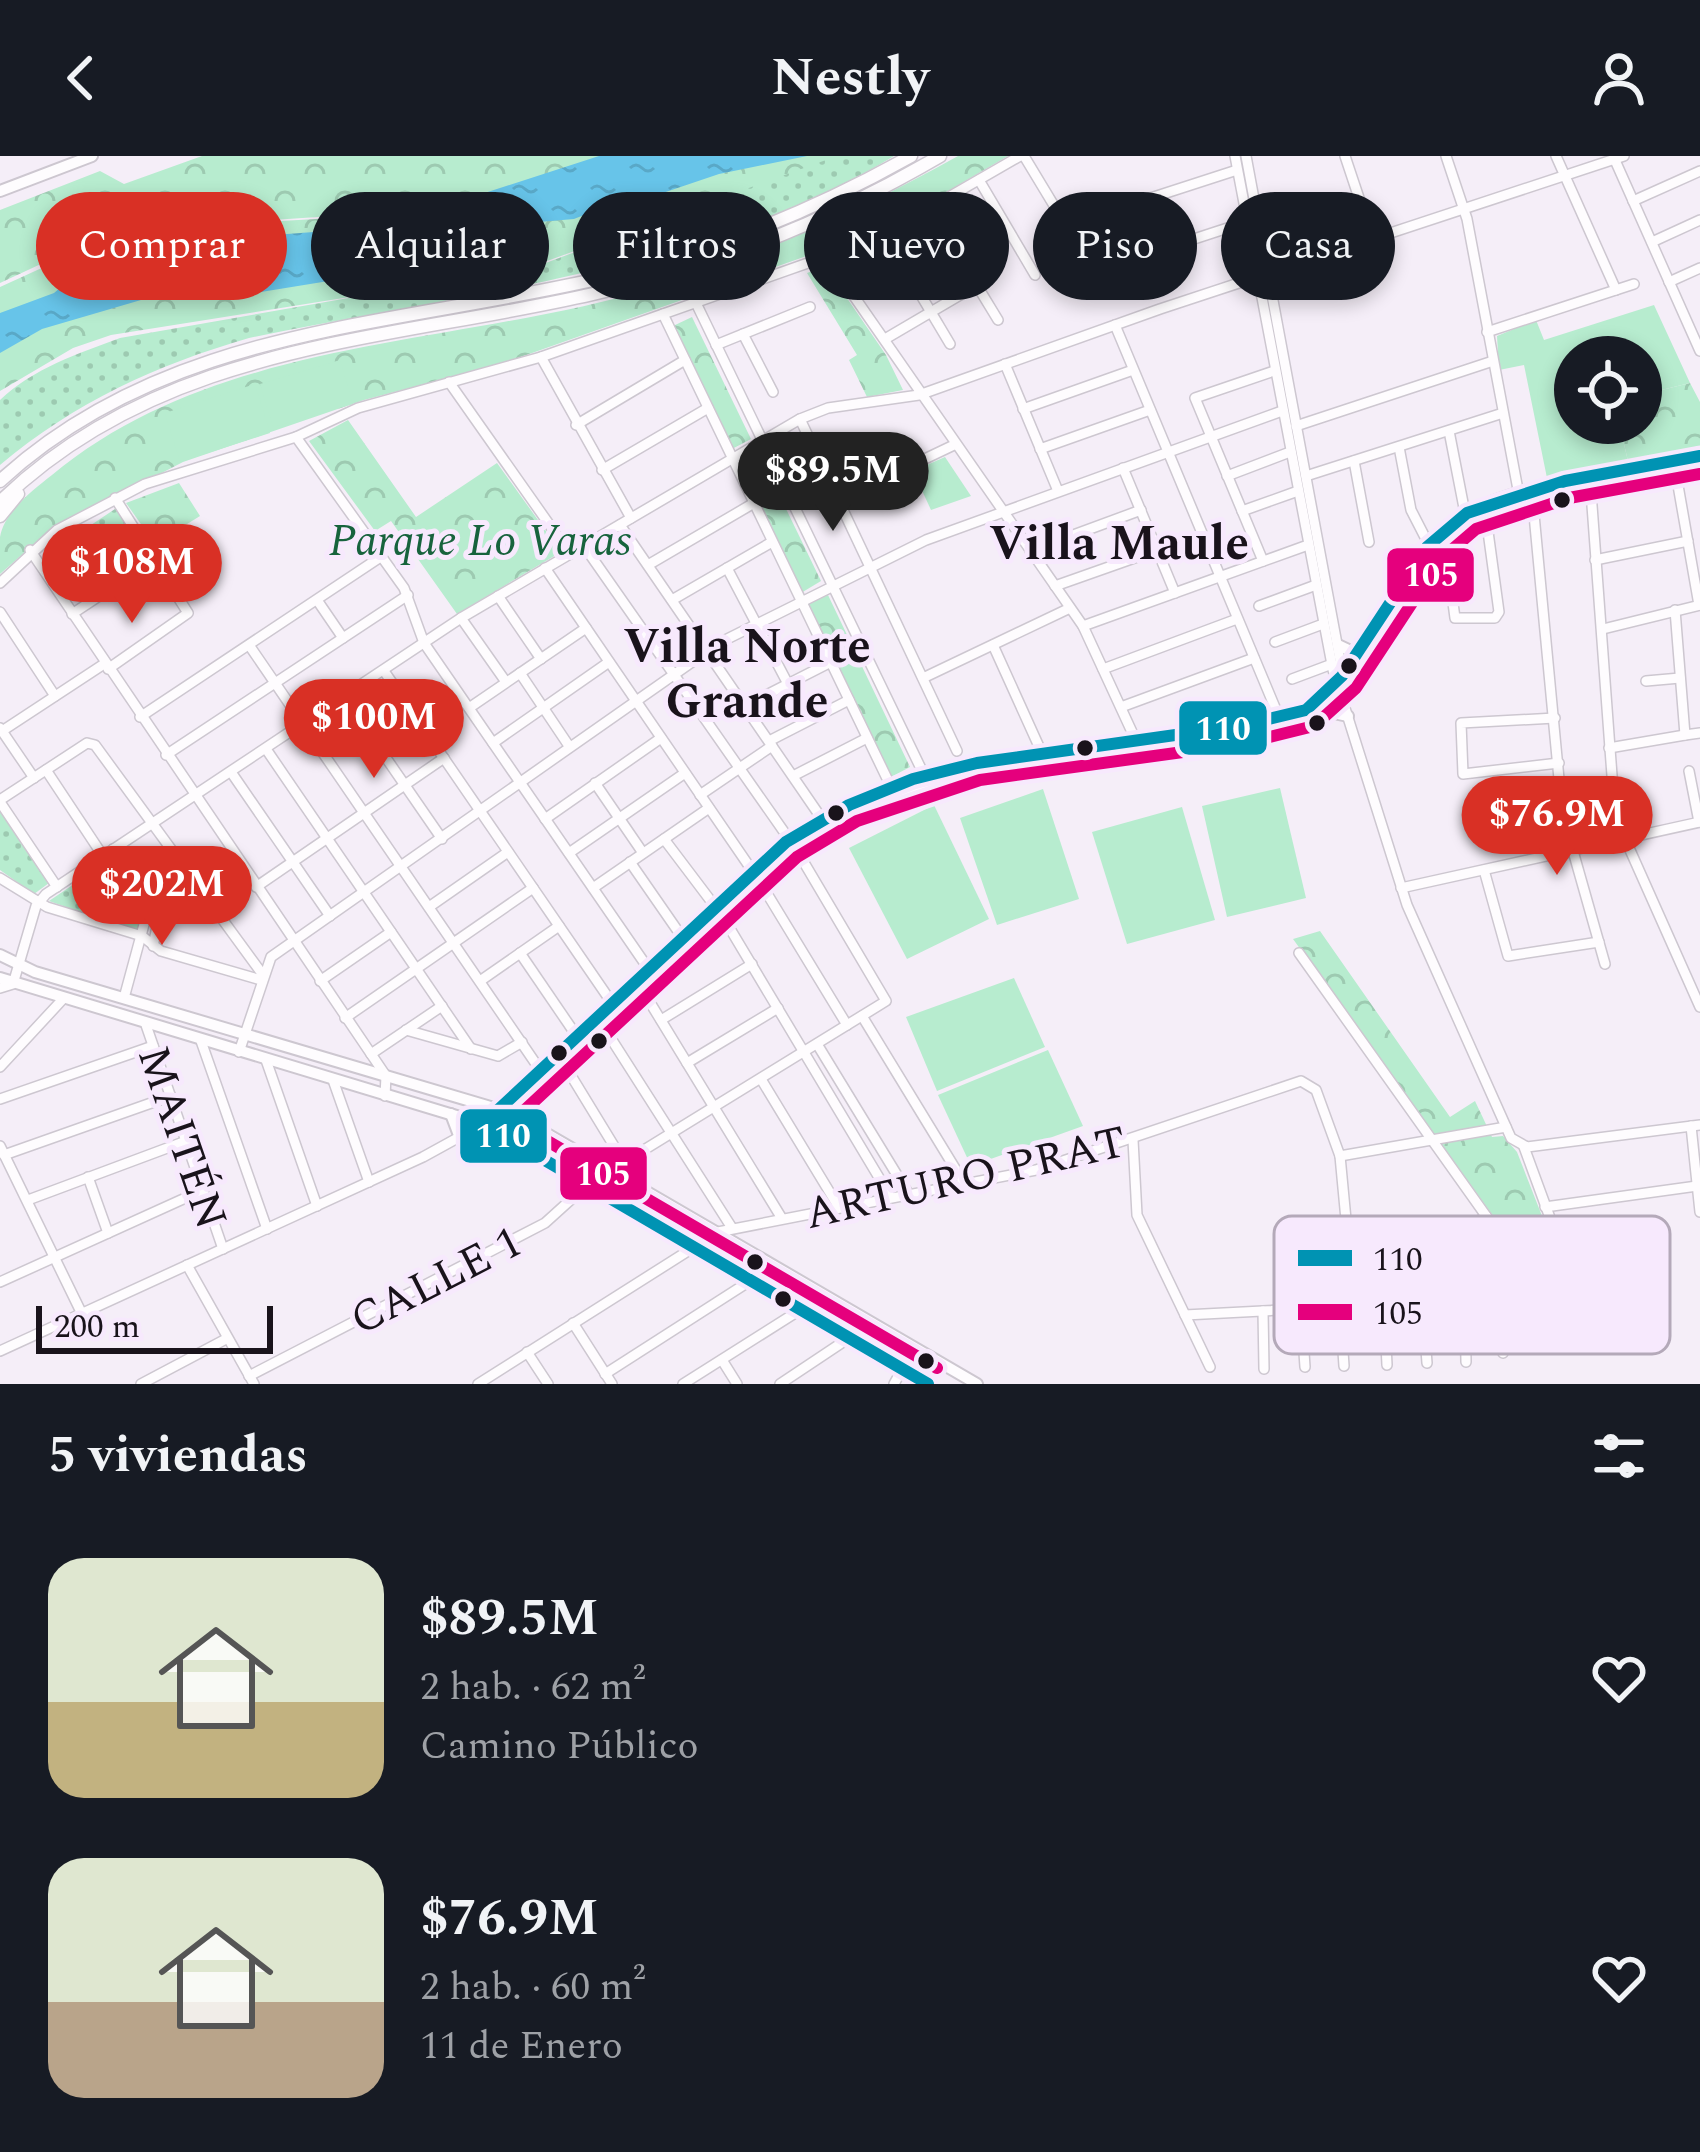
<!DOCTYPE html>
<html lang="es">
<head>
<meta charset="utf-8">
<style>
  :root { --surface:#171b24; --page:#242831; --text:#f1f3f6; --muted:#9ea1a6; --accent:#d93025 }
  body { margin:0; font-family:Spectral,serif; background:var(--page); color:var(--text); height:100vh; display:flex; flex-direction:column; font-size:45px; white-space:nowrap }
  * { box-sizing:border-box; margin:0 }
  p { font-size:39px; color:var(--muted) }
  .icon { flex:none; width:66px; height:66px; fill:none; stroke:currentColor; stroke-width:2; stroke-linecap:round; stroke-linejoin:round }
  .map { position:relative; height:1228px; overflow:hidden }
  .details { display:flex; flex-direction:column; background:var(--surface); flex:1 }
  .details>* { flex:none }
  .hud { position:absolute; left:36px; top:36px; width:1629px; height:108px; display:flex; gap:24px }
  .controls { position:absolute; left:1554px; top:180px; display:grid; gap:24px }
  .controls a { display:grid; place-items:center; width:108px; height:108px; border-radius:50%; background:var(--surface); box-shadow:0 6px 18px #0003; font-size:60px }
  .scale { position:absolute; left:36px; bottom:30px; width:237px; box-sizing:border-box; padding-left:12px; border:6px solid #19131b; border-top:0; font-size:33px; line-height:42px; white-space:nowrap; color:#19131b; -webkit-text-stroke:9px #f7e9fd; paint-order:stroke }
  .price { position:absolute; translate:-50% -102px; padding:0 27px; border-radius:42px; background:var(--accent); color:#fff; font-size:39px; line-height:78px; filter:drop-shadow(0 3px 6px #0008) }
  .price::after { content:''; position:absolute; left:50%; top:72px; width:36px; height:27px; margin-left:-18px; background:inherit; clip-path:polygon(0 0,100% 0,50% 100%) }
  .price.active { background:#222; color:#fff }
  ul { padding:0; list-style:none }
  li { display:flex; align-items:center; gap:36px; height:300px; padding:0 48px }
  li span { display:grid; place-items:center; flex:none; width:336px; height:240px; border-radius:36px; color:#555 }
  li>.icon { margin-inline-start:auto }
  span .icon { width:144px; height:144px; fill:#fffc; stroke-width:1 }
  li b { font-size:51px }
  h2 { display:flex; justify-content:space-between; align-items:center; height:144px; padding:0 48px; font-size:51px }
  .pill { padding:0 42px; border-radius:54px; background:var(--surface); box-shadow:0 6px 18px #0003; font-size:42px; line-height:108px }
  .pill.active { background:var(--accent); color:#fff }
  header { display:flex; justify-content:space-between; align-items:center; height:156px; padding:0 48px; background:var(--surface); font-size:54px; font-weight:700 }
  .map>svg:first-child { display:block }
  .grass { fill:url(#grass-dots) }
  .park { fill:url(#park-crowns) }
  .garden { fill:#b7eccf }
  .water { fill:url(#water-ripples) }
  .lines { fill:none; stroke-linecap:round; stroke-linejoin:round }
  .minor-casing { stroke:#cdc7d0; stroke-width:12 }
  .major-casing { stroke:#cdc7d0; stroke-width:14 }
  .highway-casing { stroke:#cdc7d0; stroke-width:15 }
  .minor { stroke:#fefcfe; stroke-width:9 }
  .major { stroke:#fefcfe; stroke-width:10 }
  .highway { stroke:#fefcfe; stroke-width:12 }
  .bus-1-casing { stroke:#f7e9fd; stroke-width:21 }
  .bus-2-casing { stroke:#f7e9fd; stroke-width:21 }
  .bus-1 { stroke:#0093b3; stroke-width:12 }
  .bus-2 { stroke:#e5007d; stroke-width:12 }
  .bus-dot { fill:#19131b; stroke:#f7e9fd; stroke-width:4.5 }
  .labels { text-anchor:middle; stroke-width:10; stroke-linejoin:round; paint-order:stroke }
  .park-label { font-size:45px; font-style:italic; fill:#17633d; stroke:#f7e9fd }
  .street-label { font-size:45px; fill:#19131b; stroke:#f7e9fd }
  .neighbourhood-label { font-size:48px; font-weight:bold; fill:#19131b; stroke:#f7e9fd }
  .key { fill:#f7e9fd; stroke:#b4a9b9; stroke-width:3 }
  .key-label { font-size:33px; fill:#19131b }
  .line-badge { stroke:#f7e9fd; stroke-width:4.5 }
  .badge-label { font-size:33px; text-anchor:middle; font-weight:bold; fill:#fff }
</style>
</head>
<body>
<header><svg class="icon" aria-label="back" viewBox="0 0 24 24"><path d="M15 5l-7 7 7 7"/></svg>Nestly<svg class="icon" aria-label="person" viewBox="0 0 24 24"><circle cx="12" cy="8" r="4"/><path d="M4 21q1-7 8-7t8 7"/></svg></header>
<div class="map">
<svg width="1700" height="1228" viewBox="0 0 1700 1228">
  <defs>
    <pattern id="grass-dots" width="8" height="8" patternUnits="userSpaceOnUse" patternTransform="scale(3)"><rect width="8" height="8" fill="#b7eccf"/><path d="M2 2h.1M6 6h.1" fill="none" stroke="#9dcab1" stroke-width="1.8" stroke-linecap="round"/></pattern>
    <pattern id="park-crowns" width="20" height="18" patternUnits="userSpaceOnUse" patternTransform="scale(3)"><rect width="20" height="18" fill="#b7eccf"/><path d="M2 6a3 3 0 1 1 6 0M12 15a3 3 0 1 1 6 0" fill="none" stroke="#9dcab1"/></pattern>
    <pattern id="water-ripples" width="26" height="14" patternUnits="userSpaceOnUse" patternTransform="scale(3)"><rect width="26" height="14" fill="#67c4e9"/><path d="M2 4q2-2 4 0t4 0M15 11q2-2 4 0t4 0" fill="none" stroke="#59a8c7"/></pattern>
  </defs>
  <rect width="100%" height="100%" fill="#f5eef8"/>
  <g class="grass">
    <path d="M831,0H894C709,113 459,139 249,182C156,209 75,246 0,309V244C34,212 77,198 120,182L543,108Z"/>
    <path d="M118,351L147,396L118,420L88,371Z"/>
    <path d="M0,654L49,727L34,738L0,714Z"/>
    <path d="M114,701L145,747L140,777L49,745Z"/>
    <path d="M722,1085L907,1196L901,1206L706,1093Z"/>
  </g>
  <g class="park">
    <path d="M202,0H837L525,113L111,179L73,192L0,235V131L68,100L157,72L369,60L377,57L112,75L0,127V54L100,15L124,28Z"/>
    <path d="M958,0H1008L883,73L504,207L364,244L183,306L49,375L0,418C0,406 0,392 0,381C4,356 33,334 52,319C221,179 456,192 657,131C762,99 861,54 958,0Z"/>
    <path d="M825,110L886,199L903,234L867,241L849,204L857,199L807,117Z"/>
    <path d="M692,161L751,283L732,293L673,170Z"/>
    <path d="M1690,227L1700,246V290L1628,305L1619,267H1641V239Z"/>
    <path d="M348,264L416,361L497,307L561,396L457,458L391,365L375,375L309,285Z"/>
    <path d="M758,295L821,425L801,437L738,305Z"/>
    <path d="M179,327L200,360L155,388L126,347Z"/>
    <path d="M828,439L910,611L891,621L806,449Z"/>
    <path d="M1320,775L1450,961L1475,945L1492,981L1503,980L1517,996L1578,1152L1564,1158L1293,783Z"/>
  </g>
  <g class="garden">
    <path d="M1654,149L1690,227L1641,239V201H1575V267H1619L1628,305L1547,322L1524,209L1499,214L1497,180L1536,164L1544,184Z"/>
    <path d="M340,204L353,248L273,271L260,228Z"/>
    <path d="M255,228L270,277L180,306L165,257Z"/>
    <path d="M945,301L971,340L931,354L913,315Z"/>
    <path d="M1280,632L1306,742L1227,761L1202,650Z"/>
    <path d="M1043,633L1079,743L997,769L960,662Z"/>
    <path d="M934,649L989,763L907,803L849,692Z"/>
    <path d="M1182,651L1215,764L1127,788L1092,676Z"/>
    <path d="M1014,822L1045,891L937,935L906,861Z"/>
    <path d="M1048,894L1083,970L971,1010L938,939Z"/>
  </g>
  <path class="water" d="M599,0H807L719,18L645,43L627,42L574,63L539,66L433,108L261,136L183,135L141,144L42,173L0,197V157L54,137L92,105L131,90L380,71Z"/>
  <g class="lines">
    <g class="minor-casing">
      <g id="minor">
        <path d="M1024,0L1079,91"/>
        <path d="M1235,0L1333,514L1407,749L1511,982L1527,991L1700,969"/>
        <path d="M1246,0L1343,520"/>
        <path d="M1345,0L1373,84"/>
        <path d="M1446,0L1467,63L1519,339"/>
        <path d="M1556,0L1616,134"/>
        <path d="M1614,2L1700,195"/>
        <path d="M979,24L1035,119"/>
        <path d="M1633,45L1700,15"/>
        <path d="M1132,48L1237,14"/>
        <path d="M931,54L998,164"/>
        <path d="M885,79L950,188"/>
        <path d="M1652,86L1700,64"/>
        <path d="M826,100L1083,470L1138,589"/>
        <path d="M1142,100L1246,66"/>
        <path d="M1669,126L1700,112"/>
        <path d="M696,147L927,625"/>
        <path d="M663,158L894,637"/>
        <path d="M1115,169L1279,561"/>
        <path d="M1487,176L1634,128"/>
        <path d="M743,178L773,236"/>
        <path d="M885,183L977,129"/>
        <path d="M716,189L810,151"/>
        <path d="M541,201L631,362"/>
        <path d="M1005,208L1058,335"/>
        <path d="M449,226L570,398"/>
        <path d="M1023,253L1133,214"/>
        <path d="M800,263L957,595"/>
        <path d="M576,269L685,204"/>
        <path d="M1296,270L1493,205"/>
        <path d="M1449,275L1465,357"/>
        <path d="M296,281L404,432L424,487L650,815"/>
        <path d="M1399,291L1411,354L1429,389"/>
        <path d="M1040,293L1150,254"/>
        <path d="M1354,305L1369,386"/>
        <path d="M1123,312L1175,437"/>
        <path d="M602,314L708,252"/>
        <path d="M1676,318L1699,449"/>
        <path d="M889,320L954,289"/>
        <path d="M1227,320L1290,296"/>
        <path d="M1306,320L1503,257"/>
        <path d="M1591,336L1617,687"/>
        <path d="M1533,348L1566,697"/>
        <path d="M1242,355L1298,335"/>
        <path d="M620,369L822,663"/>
        <path d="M1445,387L1455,462H1495L1499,456L1486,361"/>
        <path d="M30,394L386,920L385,940"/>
        <path d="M1030,395L1141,354"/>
        <path d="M1595,404L1688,385"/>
        <path d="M1263,405L1195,242L1274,215"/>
        <path d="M648,409L754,347"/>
        <path d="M545,412L760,726L847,869"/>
        <path d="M727,412L788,528"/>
        <path d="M0,427L57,374L145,328L296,281L358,252L541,201L876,83L1020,0"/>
        <path d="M1055,430L1157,394"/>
        <path d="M498,440L541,503"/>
        <path d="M317,444L343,482"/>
        <path d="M672,444L772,386"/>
        <path d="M1259,450L1316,429"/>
        <path d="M1675,454L1685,579L1700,577"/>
        <path d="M0,456L55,540"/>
        <path d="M72,458L155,403"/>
        <path d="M461,462L506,526"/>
        <path d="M1083,470L1308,389"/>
        <path d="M1603,473L1700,449"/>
        <path d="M1275,486L1323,468"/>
        <path d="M249,489L547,924"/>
        <path d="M993,489L1041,595"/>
        <path d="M108,513L188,457L115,342"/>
        <path d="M1103,513L1237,463"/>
        <path d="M384,515L612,847"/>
        <path d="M520,517L569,590"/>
        <path d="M923,522L1070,452"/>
        <path d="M1292,523L1332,508"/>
        <path d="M1646,525L1680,522"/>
        <path d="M344,541L442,683"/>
        <path d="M745,550L831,506"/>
        <path d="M1121,551L1254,502"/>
        <path d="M469,552L586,472"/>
        <path d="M140,561L382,400"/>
        <path d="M1555,562L1461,567L1463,618L1559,607"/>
        <path d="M0,572L34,622"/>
        <path d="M2,575L104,508"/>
        <path d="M769,585L849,544"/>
        <path d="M493,587L609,506"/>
        <path d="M1609,592L1685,579"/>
        <path d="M266,593L471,893"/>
        <path d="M166,599L408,439"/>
        <path d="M46,614L103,700"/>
        <path d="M1689,615L1699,666"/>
        <path d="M231,616L330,760"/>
        <path d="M793,620L867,582"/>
        <path d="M595,627L643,697"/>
        <path d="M700,639L772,590"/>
        <path d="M0,644L87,587L95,589L263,819"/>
        <path d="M0,646L57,731"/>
        <path d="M1523,651L1562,648"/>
        <path d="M545,663L661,582"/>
        <path d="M664,683L723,761L890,1040"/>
        <path d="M1626,685L1700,851"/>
        <path d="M113,693L159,761L153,790"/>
        <path d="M1573,695L1605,808"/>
        <path d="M569,697L685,617"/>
        <path d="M630,706L682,781"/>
        <path d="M1484,714L1508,800L1599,786"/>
        <path d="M0,722L47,751L142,780L161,795L261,824"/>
        <path d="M256,731L444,602"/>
        <path d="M593,732L709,652"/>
        <path d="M1401,732L1700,666"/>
        <path d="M429,751L508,696"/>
        <path d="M520,797L576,879"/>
        <path d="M1299,797L1580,1192"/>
        <path d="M320,825L391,776"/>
        <path d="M480,825L559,770"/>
        <path d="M0,832L13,828L36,750L46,738L461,462L800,263L828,252L919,239L1160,153L1624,0"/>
        <path d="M643,835L781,1061"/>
        <path d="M124,842L149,750"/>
        <path d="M862,860L964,1027"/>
        <path d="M345,862L533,732"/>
        <path d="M661,864L752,808"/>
        <path d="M146,869L223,1093"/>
        <path d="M603,870L732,1072"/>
        <path d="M406,874L498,900L522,886"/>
        <path d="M201,885L267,1073"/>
        <path d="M817,888L908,1037"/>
        <path d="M239,896L271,801L719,487L926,384L1282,255"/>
        <path d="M371,898L442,850"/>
        <path d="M266,904L317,1050"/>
        <path d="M687,907L778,852"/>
        <path d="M564,908L625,1008"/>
        <path d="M0,911L62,844"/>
        <path d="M761,923L838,1050"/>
        <path d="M333,924L369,1026"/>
        <path d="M0,943L153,890"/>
        <path d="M1691,970L1700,1056"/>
        <path d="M1133,984L1137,1059L1210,1211"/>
        <path d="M0,990L82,1158"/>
        <path d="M1524,991L1553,1070"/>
        <path d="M4,999L171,940"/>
        <path d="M1340,1000L1350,1106"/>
        <path d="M88,1021L108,1077"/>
        <path d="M28,1044L186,985"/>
        <path d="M1545,1051L1697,1030"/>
        <path d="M1448,1085L1486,1060"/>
        <path d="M187,1109L254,1228"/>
        <path d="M1420,1113L1427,1207"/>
        <path d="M1471,1113L1506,1088"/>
        <path d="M0,1126L203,1034"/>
        <path d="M1498,1142L1503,1197"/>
        <path d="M1465,1144L1466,1206"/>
        <path d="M1384,1148L1387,1209"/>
        <path d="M1340,1151L1344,1210"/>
        <path d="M1301,1153L1305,1211"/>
        <path d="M1263,1155L1264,1213"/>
        <path d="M1185,1159L1494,1143L1528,1119"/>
        <path d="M573,1167L612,1228"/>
        <path d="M0,1195L423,1001L483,968"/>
        <path d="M527,1196L548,1228"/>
        <path d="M722,1204L737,1228"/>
        <path d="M605,1218L750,1125"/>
        <path d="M249,1220L545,1067L587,1029L886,845L796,693L584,390"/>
        <path d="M141,1228L226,1183"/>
        <path d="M478,1228L718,1076L1036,1014L1301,925L1316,934L1340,1000L1506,971"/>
        <path d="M683,1228L800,1154"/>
        <path d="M780,1228L849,1182"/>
        <path d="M894,1228L914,1192"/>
      </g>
    </g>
    <g class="major-casing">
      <g id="major">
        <path d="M0,35L92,0"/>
        <path d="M1338,489L1355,497"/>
        <path d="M1324,555L1348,560"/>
        <path d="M0,799L35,816L511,957L977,1228"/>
        <path d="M0,822L483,968L928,1228"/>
        <path d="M451,958L460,982"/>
        <path d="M486,967L511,957L796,693C851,658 917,626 982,614C1057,600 1285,595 1332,546C1373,495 1402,425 1451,381C1496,341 1638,327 1700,313"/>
        <path d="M483,968L786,686C954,569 1125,607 1306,554C1357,527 1396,416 1445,372C1492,329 1634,313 1700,300"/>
      </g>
    </g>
    <g class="highway-casing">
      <g id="highway">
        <path d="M0,325C166,172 388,171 597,123C706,98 813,55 911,0"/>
        <path d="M0,346C163,187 384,186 593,138C715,111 832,63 940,0"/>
        <path d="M0,360L18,338"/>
      </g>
    </g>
    <use href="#minor" class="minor"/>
    <use href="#major" class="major"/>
    <use href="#highway" class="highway"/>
    <g class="bus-1-casing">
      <path id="bus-1" d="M928,1228L483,968L786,686L849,649L913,623L977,607L1239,570L1306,554L1342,520L1427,391L1467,357L1565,325L1700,300"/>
    </g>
    <g class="bus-2-casing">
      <path id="bus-2" d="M937,1212L513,965L797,701L857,665L980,624L1241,588L1314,570L1356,532L1441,403L1476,373L1569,342L1700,318"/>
    </g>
    <use href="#bus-1" class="bus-1"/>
    <use href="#bus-2" class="bus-2"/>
  </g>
  <g class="bus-dot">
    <circle cx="1562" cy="344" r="10"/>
    <circle cx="1349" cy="510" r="10"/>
    <circle cx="1317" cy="567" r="10"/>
    <circle cx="1085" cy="592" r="10"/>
    <circle cx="836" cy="657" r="10"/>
    <circle cx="599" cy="885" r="10"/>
    <circle cx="559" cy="897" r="10"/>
    <circle cx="755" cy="1106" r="10"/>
    <circle cx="783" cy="1143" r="10"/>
    <circle cx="926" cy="1205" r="10"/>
  </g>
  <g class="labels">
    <g class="park-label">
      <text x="480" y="399">Parque Lo Varas</text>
    </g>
    <g class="street-label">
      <text transform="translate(184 981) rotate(71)" y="16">MAITÉN</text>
      <text transform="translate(965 1020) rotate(-13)" y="16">ARTURO PRAT</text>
      <text transform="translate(435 1123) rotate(-27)" y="16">CALLE 1</text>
    </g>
    <g class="neighbourhood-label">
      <text x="1119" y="403">Villa Maule</text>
      <text x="747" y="506">Villa Norte<tspan x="747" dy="55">Grande</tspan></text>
    </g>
  </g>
  <rect x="1274" y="1060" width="396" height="138" rx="18" class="key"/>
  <rect x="1298" y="1094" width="54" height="16" fill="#0093b3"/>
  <rect x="1298" y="1148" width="54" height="16" fill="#e5007d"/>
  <g class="key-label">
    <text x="1373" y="1114">110</text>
    <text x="1373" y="1168">105</text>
  </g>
  <g class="line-badge">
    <rect x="1385" y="390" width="91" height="58" rx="12" fill="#e5007d"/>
    <rect x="1177" y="543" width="92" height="58" rx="12" fill="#0093b3"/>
    <rect x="458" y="951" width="91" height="58" rx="12" fill="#0093b3"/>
    <rect x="558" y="989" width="91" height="57" rx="12" fill="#e5007d"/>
  </g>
  <g class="badge-label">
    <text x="1431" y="430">105</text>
    <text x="1223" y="584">110</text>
    <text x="503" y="991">110</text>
    <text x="603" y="1029">105</text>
  </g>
</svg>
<div class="controls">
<a><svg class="icon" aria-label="locate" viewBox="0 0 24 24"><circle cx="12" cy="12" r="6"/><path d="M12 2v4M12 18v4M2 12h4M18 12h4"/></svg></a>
</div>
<div class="scale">200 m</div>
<b class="price active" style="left:833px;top:378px">$89.5M</b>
<b class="price" style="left:132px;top:470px">$108M</b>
<b class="price" style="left:374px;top:625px">$100M</b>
<b class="price" style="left:1557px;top:722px">$76.9M</b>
<b class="price" style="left:162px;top:792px">$202M</b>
<div class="hud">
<a class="pill active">Comprar</a>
<a class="pill">Alquilar</a>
<a class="pill">Filtros</a>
<a class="pill">Nuevo</a>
<a class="pill">Piso</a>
<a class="pill">Casa</a>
</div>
</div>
<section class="details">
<h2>5 viviendas<svg class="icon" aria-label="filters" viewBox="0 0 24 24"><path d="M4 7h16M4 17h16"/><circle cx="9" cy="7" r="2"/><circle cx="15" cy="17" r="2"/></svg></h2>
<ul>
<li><span style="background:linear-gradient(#dfe7d0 60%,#c2b280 0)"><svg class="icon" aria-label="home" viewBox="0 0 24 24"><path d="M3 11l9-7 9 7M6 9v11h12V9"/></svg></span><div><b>$89.5M</b><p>2 hab. · 62 m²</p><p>Camino Público</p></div><svg class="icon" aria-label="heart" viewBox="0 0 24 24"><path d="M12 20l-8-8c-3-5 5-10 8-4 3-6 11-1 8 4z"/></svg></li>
<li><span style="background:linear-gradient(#dfe7d0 60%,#b9a48a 0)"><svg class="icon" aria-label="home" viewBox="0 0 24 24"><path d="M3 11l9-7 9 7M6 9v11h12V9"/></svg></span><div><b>$76.9M</b><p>2 hab. · 60 m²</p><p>11 de Enero</p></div><svg class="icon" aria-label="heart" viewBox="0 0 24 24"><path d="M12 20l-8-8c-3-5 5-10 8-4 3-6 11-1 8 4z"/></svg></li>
</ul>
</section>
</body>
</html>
